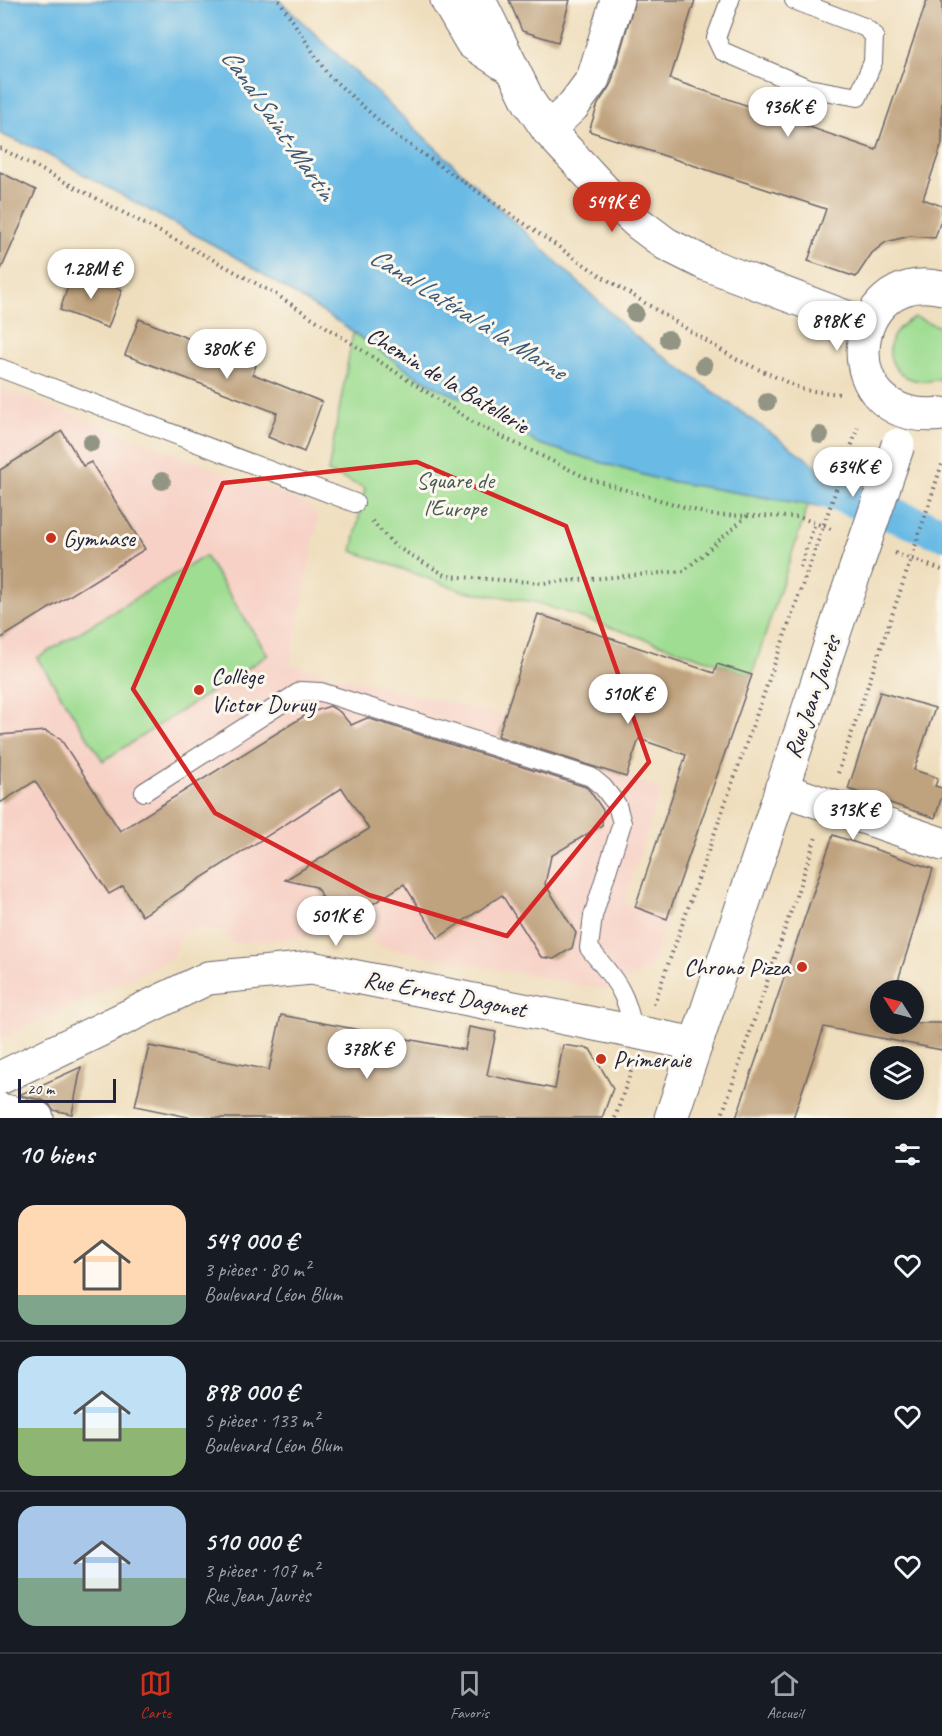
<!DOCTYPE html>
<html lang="fr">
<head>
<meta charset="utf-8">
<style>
  :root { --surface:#171b24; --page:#242831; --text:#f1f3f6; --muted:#9ea1a6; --line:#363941; --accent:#c8321e }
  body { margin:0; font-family:Caveat,sans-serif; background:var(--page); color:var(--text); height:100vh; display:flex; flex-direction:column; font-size:22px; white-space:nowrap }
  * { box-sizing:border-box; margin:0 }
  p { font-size:20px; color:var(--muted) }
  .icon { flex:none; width:33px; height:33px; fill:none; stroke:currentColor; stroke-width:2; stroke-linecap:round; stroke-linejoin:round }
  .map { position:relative; height:1118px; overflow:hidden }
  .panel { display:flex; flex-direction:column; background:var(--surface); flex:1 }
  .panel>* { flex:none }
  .needle { width:39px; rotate:306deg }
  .buttons { position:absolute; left:870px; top:980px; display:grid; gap:12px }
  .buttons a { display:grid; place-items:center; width:54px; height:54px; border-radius:50%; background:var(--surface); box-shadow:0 3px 9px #0003; font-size:30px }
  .scale { position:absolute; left:18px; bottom:15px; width:98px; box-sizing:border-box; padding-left:6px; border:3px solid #22223b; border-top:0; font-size:16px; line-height:21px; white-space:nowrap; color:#22223b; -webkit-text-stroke:4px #fbf7ec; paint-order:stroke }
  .price { position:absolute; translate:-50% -51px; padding:0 14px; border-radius:21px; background:#fff; color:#222; font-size:20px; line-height:39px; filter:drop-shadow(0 2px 3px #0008) }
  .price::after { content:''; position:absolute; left:50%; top:36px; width:18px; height:14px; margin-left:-9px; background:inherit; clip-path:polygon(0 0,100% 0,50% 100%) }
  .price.current { background:var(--accent); color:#fff }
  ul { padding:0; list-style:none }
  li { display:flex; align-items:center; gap:18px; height:150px; padding:0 18px }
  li+li { border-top:2px solid var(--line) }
  li span { display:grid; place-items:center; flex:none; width:168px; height:120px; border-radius:18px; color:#555 }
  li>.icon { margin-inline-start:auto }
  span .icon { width:72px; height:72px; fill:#fffc; stroke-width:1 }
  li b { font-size:26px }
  h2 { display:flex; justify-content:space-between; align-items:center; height:72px; padding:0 18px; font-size:26px }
  .dock { display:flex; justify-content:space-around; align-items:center; height:84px; border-top:2px solid var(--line); background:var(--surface); font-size:16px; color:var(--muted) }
  .dock a { display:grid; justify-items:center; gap:3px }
  .dock .current { color:var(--accent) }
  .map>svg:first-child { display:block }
  .built { fill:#f7d1c6 }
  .green { fill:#9fdd92; stroke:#608066; stroke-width:1.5 }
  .water { fill:#69bae5; stroke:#466e90; stroke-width:1.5 }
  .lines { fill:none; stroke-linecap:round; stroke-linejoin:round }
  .canal { stroke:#69bae5; stroke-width:34 }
  .building { fill:#bfa27e }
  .service-casing { stroke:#6a6468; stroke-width:20 }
  .minor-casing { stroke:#6a6468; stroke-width:35 }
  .secondary-casing { stroke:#6a6468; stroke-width:35 }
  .path { stroke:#6a6468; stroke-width:4; stroke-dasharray:1.5 4.5; stroke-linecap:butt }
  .service { stroke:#fff; stroke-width:18 }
  .minor { stroke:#fff; stroke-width:33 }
  .secondary { stroke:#fff; stroke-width:33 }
  .secondary-bridge-casing { stroke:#6a6468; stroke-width:35; stroke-linecap:butt }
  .path-bridge { stroke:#6a6468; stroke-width:4; stroke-dasharray:1.5 4.5; stroke-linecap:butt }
  .secondary-bridge { stroke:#fff; stroke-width:33 }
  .tree { fill:#939584 }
  .marked { fill:none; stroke:#d62828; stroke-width:4.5; stroke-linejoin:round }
  .poi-dot { fill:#c8321e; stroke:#fbf7ec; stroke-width:2 }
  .labels { text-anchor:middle; stroke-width:6; stroke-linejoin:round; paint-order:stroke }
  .street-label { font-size:24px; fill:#22223b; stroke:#fbf7ec }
  .park-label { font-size:24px; fill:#485a55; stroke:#fbf7ec }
  .poi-label { font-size:24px; fill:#22223b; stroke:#fbf7ec; text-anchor:start }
  .water-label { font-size:26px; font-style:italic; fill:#3b5776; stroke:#fbf7ec }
</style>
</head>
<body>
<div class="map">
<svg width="942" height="1118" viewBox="0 0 942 1118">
  <rect width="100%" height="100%" fill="#fbf7ec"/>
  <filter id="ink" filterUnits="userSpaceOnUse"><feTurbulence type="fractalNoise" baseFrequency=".0167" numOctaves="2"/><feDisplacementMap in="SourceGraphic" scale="12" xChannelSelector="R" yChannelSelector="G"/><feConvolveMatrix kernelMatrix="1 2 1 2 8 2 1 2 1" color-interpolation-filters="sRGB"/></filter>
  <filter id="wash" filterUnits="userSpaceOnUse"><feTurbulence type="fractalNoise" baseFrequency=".008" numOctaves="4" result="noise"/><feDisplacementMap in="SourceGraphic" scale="24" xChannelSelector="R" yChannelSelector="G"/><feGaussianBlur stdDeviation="1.35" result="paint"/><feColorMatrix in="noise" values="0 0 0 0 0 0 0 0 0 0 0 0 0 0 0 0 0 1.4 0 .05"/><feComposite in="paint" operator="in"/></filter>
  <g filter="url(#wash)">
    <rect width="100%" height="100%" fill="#efdebd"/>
    <path class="built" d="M0,387L307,504L318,518L290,665L505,716L498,735L661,788L624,903L667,919L651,968L608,990L373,945L370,906L340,925L314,937L232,943L219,930L198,927L192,931H184L172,958L0,1040Z"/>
    <g class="green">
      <path d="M915,317L942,328V378C892,395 868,339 915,317Z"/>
      <path d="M353,333L415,375L442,390L493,410L536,443L657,479L808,505L752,675L535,602L463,591L352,551L365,488L328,472Z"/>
      <path d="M205,556L268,655L103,761L37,658Z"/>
    </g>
    <g class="water">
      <path d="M0,0H279L634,335L832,477L823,507L657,479L536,443L493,410L442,390L415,375L337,321L232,255L37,149L0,134Z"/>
      <path d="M926,510L941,515L942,545L917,539Z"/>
    </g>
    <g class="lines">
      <path class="canal" d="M784,475L942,533"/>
    </g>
    <g id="blocks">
      <g class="building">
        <path d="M509,0H570L558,42L522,31Z"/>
        <path d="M635,0H695L670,79L876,150L927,0H942V144L923,199L942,206V217L935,238L910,236L886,242L872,253L856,277L808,261L826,209L589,131L598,104L611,84Z"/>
        <path d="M0,172L36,190L0,272Z"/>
        <path d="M73,271L122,290L108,328L60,310Z"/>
        <path d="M139,319L256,365L253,374L322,402L304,452L268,437L277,413L125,355Z"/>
        <path d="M62,431L83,466L91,462L145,549L0,639V470Z"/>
        <path d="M538,614L714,673L717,664L752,675L667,919L635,907L686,755L639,739L626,777L498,736Z"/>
        <path d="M880,692L935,708L914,770L938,778L935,786L942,788V796L935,818L848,789Z"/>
        <path d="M330,706L340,712L351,725L367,718L586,787L590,791L603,810L602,825L551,856L545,884L576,933L572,948L554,959L541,957L502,895L438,938L404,884L340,925L316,887L285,880L369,829L342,788L142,916L123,886L109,894L35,781L0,803V735L45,731L60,738L120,831L309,713Z"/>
        <path d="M833,835L933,869L895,990H880V1023H942V1050L824,1027L793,1118H736Z"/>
        <path d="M281,1015L465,1050L469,1027L496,1032L487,1075L555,1089L563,1045L590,1049L613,1088L602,1118H193L135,1106L149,1046L269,1070Z"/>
        <path d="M81,1067L72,1114L53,1110L49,1104L42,1100L19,1095Z"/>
      </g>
    </g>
  </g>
  <g filter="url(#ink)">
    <use href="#blocks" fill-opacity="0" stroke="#6a6468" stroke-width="1.5"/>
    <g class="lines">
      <g class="service-casing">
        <g id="service">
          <path d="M730,0L716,38L722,51L808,88L858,97L873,62L874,35L864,27L794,0"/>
          <path d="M0,368L355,503"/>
          <path d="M144,792L301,691L321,692L591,777L603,787L617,805L622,823L593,916L589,948C614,979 627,991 633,1031"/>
        </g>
      </g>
      <g class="minor-casing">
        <g id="minor">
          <path d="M447,0L472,43L513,70"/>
          <path d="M548,130L573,106L593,79L617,0"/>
          <path d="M781,789L942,844"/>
          <path d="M0,1078L208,978L311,968L696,1044"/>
          <path d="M0,1110L37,1118"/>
        </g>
      </g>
      <g class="secondary-casing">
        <g id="secondary">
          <path d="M479,0L529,102L548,130L612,199L638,223L666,244L706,264L867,325"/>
          <path d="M942,288C846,265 828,427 942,414"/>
          <path d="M671,1118L856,568"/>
        </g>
      </g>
      <g class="path">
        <path d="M279,0L328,75L395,135L598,274L734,358L804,390L840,394"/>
        <path d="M0,148L210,258L277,295L476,424L589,479L711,515L799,517L834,530"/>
        <path d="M372,521L395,546L447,576L543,583L684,571L747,516"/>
        <path d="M895,553L942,570"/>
        <path d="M800,567L815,523"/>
        <path d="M838,773L904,580"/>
        <path d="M654,1004L816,547"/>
        <path d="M615,1118L633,1065"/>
        <path d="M721,1118L817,834"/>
      </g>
      <use href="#service" class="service"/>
      <use href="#minor" class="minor"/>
      <use href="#secondary" class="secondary"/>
      <g class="secondary-bridge-casing">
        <path id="secondary-bridge" d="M856,568L898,445"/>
      </g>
      <g class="path-bridge">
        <path d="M816,547L858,427"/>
        <path d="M904,580L942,464"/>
      </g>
      <use href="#secondary-bridge" class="secondary-bridge"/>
    </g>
    <g class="tree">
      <circle cx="635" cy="313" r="9"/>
      <circle cx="668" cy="339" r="9"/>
      <circle cx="704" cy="366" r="9"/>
      <circle cx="767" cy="402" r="9"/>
      <circle cx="820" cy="435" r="9"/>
      <circle cx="91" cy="443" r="9"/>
      <circle cx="162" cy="481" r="9"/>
    </g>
  </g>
  <path class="marked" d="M417,462L566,526L649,762L507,936L369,895L215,813L133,689L223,483Z"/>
  <g class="poi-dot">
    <circle cx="51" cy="538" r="6"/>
    <circle cx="199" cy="690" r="6"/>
    <circle cx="802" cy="967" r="6"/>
    <circle cx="601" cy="1059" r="6"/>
  </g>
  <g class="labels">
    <g class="street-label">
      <text transform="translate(448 380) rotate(31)" y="8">Chemin de la Batellerie</text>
      <text transform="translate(812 697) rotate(-71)" y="8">Rue Jean Jaurès</text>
      <text transform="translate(445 994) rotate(11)" y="8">Rue Ernest Dagonet</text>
    </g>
    <g class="park-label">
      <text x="455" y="488">Square de<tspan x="455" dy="28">l'Europe</tspan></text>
    </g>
    <g class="poi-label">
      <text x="63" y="546">Gymnase</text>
      <text x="211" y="684">Collège<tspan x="211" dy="28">Victor Duruy</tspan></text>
      <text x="790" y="975" text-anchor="end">Chrono Pizza</text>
      <text x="613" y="1067">Primeraie</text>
    </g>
    <g class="water-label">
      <text transform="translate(279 124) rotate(55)" y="9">Canal Saint-Martin</text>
      <text transform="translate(468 313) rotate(32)" y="9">Canal Latéral à la Marne</text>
    </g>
  </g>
</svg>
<div class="buttons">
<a><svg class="needle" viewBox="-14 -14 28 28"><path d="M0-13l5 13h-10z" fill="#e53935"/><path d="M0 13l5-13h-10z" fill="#9ea1a6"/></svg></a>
<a><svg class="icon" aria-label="layers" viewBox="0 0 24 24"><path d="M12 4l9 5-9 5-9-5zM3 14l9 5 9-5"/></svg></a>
</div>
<div class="scale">20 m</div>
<b class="price" style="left:788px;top:138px">936K €</b>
<b class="price current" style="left:612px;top:233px">549K €</b>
<b class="price" style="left:91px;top:300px">1.28M €</b>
<b class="price" style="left:837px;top:352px">898K €</b>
<b class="price" style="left:227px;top:380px">380K €</b>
<b class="price" style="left:853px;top:498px">634K €</b>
<b class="price" style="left:628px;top:725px">510K €</b>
<b class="price" style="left:853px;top:841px">313K €</b>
<b class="price" style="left:336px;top:947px">501K €</b>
<b class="price" style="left:367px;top:1080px">378K €</b>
</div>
<section class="panel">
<h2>10 biens<svg class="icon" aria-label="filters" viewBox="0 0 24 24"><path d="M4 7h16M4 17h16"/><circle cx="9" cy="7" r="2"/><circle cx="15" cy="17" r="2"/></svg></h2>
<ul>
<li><span style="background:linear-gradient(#ffd9b3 75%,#7fa58c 0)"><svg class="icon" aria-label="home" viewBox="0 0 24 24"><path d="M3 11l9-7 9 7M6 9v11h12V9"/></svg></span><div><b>549 000 €</b><p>3 pièces · 80 m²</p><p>Boulevard Léon Blum</p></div><svg class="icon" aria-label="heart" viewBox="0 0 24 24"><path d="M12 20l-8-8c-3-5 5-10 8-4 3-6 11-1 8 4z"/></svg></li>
<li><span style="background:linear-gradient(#bfe0f5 60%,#8fb573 0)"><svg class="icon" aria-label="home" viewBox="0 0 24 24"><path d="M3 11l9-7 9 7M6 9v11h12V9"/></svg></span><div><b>898 000 €</b><p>5 pièces · 133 m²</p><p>Boulevard Léon Blum</p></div><svg class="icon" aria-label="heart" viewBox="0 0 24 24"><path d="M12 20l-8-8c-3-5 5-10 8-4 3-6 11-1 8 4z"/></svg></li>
<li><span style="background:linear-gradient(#a9c7e8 60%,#7fa58c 0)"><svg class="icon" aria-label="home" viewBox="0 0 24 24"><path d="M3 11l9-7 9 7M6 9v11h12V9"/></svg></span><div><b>510 000 €</b><p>3 pièces · 107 m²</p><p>Rue Jean Jaurès</p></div><svg class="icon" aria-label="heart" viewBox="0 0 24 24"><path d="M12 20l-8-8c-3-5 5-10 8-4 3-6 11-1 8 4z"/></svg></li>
</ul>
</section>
<nav class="dock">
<a class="current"><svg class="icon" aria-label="map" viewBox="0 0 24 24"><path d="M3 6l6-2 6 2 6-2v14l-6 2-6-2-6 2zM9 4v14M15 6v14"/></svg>Carte</a>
<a><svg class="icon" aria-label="saved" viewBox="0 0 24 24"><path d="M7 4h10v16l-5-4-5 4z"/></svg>Favoris</a>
<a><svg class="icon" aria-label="home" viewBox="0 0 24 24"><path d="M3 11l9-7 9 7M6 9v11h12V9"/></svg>Accueil</a>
</nav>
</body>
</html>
